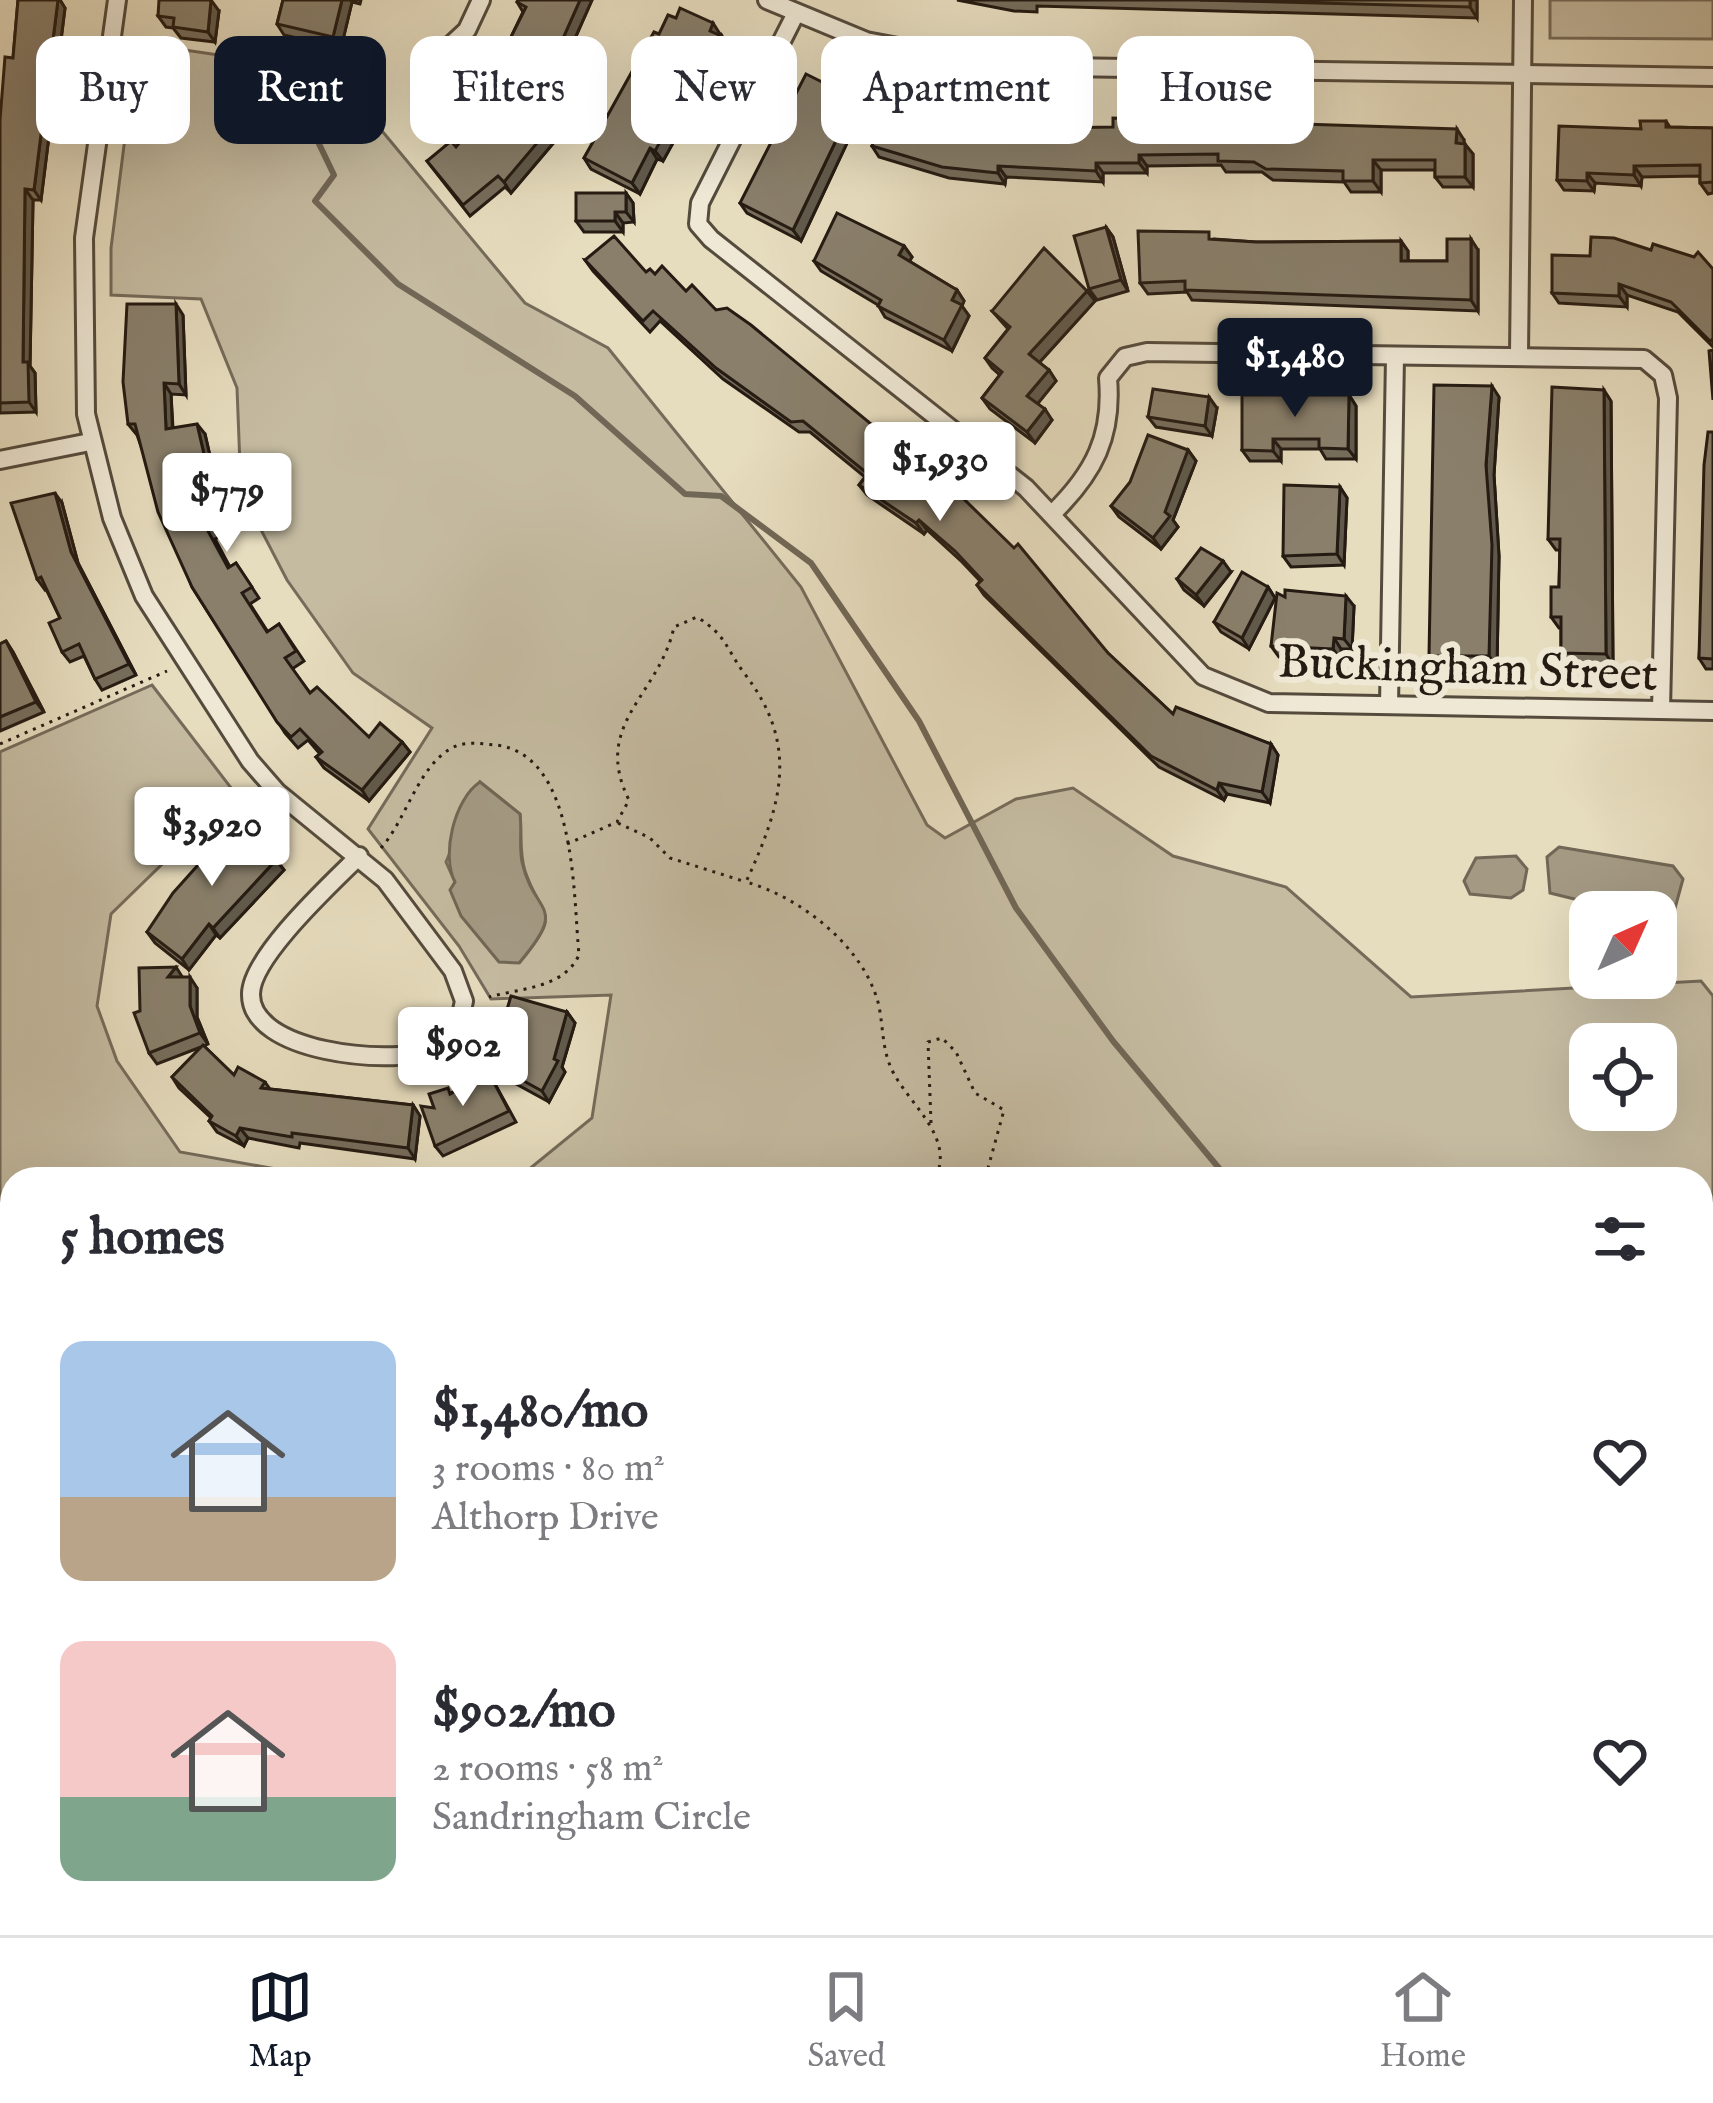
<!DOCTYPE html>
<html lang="en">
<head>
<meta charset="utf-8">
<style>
  :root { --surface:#fff; --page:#f2f2f3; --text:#2b2b33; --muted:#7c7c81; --line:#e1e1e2; --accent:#111827 }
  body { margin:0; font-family:"IM FELL English",serif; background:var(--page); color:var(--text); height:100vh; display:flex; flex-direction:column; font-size:45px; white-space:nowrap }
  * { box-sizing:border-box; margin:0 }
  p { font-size:39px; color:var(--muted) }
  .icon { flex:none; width:66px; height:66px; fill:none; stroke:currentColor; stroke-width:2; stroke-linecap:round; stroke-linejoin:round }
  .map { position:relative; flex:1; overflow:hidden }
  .drawer { position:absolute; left:0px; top:1167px; width:1713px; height:768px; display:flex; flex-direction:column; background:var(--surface); border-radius:36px 36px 0 0; box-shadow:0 12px 48px #0002 }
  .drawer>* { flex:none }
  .hud { position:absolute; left:36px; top:36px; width:1641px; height:108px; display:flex; gap:24px }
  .needle { width:78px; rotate:45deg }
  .buttons { position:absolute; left:1569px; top:891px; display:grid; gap:24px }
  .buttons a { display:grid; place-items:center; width:108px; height:108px; border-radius:24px; background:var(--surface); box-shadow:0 12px 48px #0002; font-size:60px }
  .price { position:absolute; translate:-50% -102px; padding:0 27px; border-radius:12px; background:#fff; color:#222; font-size:39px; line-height:78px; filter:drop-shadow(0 3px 6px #0008) }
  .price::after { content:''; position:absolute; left:50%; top:72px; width:36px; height:27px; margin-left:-18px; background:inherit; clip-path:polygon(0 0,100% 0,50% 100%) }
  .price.on { background:var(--accent); color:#fff }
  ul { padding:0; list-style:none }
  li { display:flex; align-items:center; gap:36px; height:300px; padding:0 60px }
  li span { display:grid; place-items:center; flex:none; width:336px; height:240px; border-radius:24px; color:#555 }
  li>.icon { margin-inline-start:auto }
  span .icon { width:144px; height:144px; fill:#fffc; stroke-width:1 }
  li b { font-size:51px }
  h2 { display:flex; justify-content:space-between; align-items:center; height:144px; padding:0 60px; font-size:51px }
  .tag { padding:0 42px; border-radius:24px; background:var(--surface); box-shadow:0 12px 48px #0002; font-size:42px; line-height:108px }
  .tag.on { background:var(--accent); color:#fff }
  .tabs { display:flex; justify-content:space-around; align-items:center; height:168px; border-top:3px solid var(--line); background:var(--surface); font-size:33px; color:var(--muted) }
  .tabs a { display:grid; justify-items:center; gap:6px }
  .tabs .on { color:var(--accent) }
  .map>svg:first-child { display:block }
  .green { fill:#c5bba1; stroke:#756b5a; stroke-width:3; fill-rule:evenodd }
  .water { fill:#a49a84; stroke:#716756; stroke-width:3 }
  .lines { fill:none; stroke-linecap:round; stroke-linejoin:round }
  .stream { stroke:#716756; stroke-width:6 }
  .minor-casing { stroke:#554b3d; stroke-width:22 }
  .path { stroke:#251b12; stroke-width:3; stroke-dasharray:3 6; stroke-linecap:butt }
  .minor { stroke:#efe8d5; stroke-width:16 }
  .wall { fill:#766d5c; stroke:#251b12; stroke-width:3 }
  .shaded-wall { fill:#60594b; stroke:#251b12; stroke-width:3 }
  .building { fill:#897f6b; stroke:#251b12; stroke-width:3 }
  .labels { text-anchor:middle; stroke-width:12; stroke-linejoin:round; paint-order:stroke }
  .street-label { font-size:48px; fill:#251b12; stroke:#efe8d5 }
</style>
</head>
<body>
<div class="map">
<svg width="1713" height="1935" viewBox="0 0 1713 1935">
  <rect width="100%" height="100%" fill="#e6dcbe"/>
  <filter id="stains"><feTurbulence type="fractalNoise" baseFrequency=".00167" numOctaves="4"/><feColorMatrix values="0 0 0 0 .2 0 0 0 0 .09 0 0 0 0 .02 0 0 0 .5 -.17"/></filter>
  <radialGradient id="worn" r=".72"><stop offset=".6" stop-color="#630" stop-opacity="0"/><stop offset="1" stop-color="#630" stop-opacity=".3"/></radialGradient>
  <g class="green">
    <path d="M1550,0H1713V39L1550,38Z"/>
    <path d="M137,43L333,72L525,303L608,348L801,587L927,825L945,838L1016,799L1073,788L1173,856L1286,887L1411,997L1701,981L1713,996V1935H1208L1212,1923H1701V1179H517L592,1118L611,995L491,999L459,946L368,829L432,728L353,673L287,580L241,491L237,388L201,299L111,295V248ZM480,782L520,814C522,834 519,852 525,871C542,921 563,910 520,962L451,890L455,882L446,862ZM1590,1044H1656V1110H1590Z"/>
    <path d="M152,685L235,793L111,914L97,1006L117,1061L180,1152L332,1179H12V1539L0,1538V752Z"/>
    <path d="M12,1828V1923H246L279,1935H0V1845L7,1844Z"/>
    <path d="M277,1923H578L590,1935H288Z"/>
  </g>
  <g class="water">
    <path d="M480,782L520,814C522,831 519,846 522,862C534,916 570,903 519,963L499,962L461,916L450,890L455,882C441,856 454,799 480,782Z"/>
    <path d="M1559,847L1673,866L1683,879L1671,923L1656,919V912H1627L1550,893L1547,857Z"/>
    <path d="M1516,856L1527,869L1523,890L1511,898L1470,894L1464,881L1476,858Z"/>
  </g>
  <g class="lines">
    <g class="stream">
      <path d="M295,94L334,175L315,201L398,284L575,396L685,494L721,496L811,563L919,721L1016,908L1113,1041L1228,1179"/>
      <path d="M1643,1923L1656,1935"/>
    </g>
    <g class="minor-casing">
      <g id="minor">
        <path d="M117,0L84,238L86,414L112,518L144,596L250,761L277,792L385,880L453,971L464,1001L458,1029C449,1037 440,1046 428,1051C390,1065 250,1053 251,994C251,957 332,883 359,856"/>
        <path d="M767,0L866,41L999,66L1713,77"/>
        <path d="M796,13L700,203L698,224L711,239L1026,488L1203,676L1269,703L1713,711"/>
        <path d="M426,68L467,30L481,0"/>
        <path d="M1519,354L1523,0"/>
        <path d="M0,460L90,442"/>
        <path d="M1053,513C1094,473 1113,436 1108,378L1125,357L1147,352L1644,359L1663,375L1668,398L1661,710"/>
        <path d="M1389,705L1395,357"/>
        <path d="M0,1713L12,1712"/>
        <path d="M1027,1935L1029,1923"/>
      </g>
    </g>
    <g class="path">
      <path d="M0,744L167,671"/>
      <path d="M618,823L650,838L670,858L743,881"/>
      <path d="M567,844L617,822L629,800C591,724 659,696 674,627L697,617C727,636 725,647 744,673C800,745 782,804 746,882C800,897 862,945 878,1002C884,1027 881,1050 894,1074C913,1108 955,1139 935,1179"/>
      <path d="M381,848C406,820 417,769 450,749C464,740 482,744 496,745C577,755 573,894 579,955C564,988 522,988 489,997"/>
      <path d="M931,1123L928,1042L942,1038L956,1052L975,1093L1004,1110L985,1179"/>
    </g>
    <use href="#minor" class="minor"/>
  </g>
  <g class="wall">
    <path d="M18,0H60L65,8L41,200H33L30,366L35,373L36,412L0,413V120L13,58Z"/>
    <path d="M283,0H361L360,4L352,2L341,48L284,35L277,24Z"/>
    <path d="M518,0H592L574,41L583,53L569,79L578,91L558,129L561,134L511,193L505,187L470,216L427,161L456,147L507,84L504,80L520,51L510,39L523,12L517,2Z"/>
    <path d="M957,0H1477V18L1037,6V12L1014,11Z"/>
    <path d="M219,11L215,42L181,38L173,28L166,27L158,16Z"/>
    <path d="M659,34H721L727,45L663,161L657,159L640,194L591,169L584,158Z"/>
    <path d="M863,109L801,241L747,213L740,203Z"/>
    <path d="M932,117L1060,128L1464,140V144L1473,154V187H1443L1435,177V170H1381V192H1351L1344,182L1273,180L1262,172H1226L1221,165L1147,166V173H1103V182L1006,177L1005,184L949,178L879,157L872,146Z"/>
    <path d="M1666,121L1670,127L1713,128V193L1708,194L1700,183V176L1642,177L1641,186L1595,183L1594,191L1564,190L1557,180L1641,129Z"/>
    <path d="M626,193L633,203L634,222L623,223V232H584L576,221Z"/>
    <path d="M1106,227L1113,237L1128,291L1097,300L1089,289Z"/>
    <path d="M1214,239L1256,242L1401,241L1408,251V261H1447L1478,250V311L1192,300L1187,292L1148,294L1140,283Z"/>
    <path d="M904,246L912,257L909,261L957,290L964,301L962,306L969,316L952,351L885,317L878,305L821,271L814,261Z"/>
    <path d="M585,260L655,274L716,310L1108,653L1173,714L1271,744L1278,755L1270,803L1227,794L1224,800L1159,767L984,595L977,585L980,581L962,562L927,530L924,534L867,495L859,485L865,477L810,432H799L723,379L660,321L650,332L593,271Z"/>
    <path d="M1713,269V347L1678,312L1627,295V307L1559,303L1552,293Z"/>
    <path d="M1087,291L1095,301L1039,363L1049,370L1056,381L1037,404L1052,420L1035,443L990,409L982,398L1000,375L992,368L985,358L1008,329L992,311Z"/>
    <path d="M183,315L186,395L171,394L173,428L205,434L220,500L213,502L228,533L215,539L230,567L236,563L259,598L250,604L268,632L279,624L304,661L292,669L310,693L369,737L402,742L410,752L369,801L324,768L316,757L320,754L308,740L298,748L285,733L192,587L137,435L128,424Z"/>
    <path d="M1349,395L1356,406V459H1326L1320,449H1281V461H1250L1242,450Z"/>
    <path d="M1499,397L1494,475L1499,556L1497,667H1436L1429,656Z"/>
    <path d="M1611,401L1613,665L1568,664L1561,653V628H1559L1551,617L1559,587L1560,550H1556L1548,539Z"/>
    <path d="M1217,408L1212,436L1156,427L1148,417Z"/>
    <path d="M1713,432V669H1706L1699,658Z"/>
    <path d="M1188,450L1196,461L1173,520L1178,527L1161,549L1119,517L1111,506Z"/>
    <path d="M1340,487L1347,498L1344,565L1291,567L1283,556Z"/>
    <path d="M62,503L78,563L136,675L102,690L95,679L84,656L70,662L62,652L60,618L46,589L45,590L37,579Z"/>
    <path d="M1231,572L1204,606L1184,590L1177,579Z"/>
    <path d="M1268,587L1275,598L1249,649L1221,632L1214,622Z"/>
    <path d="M1285,597L1354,606L1352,649H1341V660L1279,657L1271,646Z"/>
    <path d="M6,641L13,652L44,712L0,731V644Z"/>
    <path d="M276,855L274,857L284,870L220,938L216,935L189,970L155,943L147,932Z"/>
    <path d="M182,977L197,988V1017L208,1044L204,1046L234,1075L265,1082L270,1089L413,1105L420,1116L415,1159L300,1143L299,1148L248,1138L244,1146L217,1132L209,1121L211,1118L179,1088L172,1077L201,1047L157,1064L149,1053L140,1011Z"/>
    <path d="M567,1012L575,1023L562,1067L565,1072L549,1102L496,1073L489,1062L506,1031L502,1026Z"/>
    <path d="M489,1073L516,1122L443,1156L435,1146L434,1108L451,1093Z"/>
    <path d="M0,1610H3L10,1621L12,1662H0Z"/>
  </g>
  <g class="shaded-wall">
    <path d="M58,0H60L65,8L41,200L34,190Z"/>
    <path d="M211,0L219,11L215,42L208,32Z"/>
    <path d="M342,0H350L352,2L341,48L333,37Z"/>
    <path d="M580,0H592L571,47L564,36Z"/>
    <path d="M1470,0H1477V18L1470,7Z"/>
    <path d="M713,23L727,45L663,161L655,151Z"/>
    <path d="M575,42L583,53L567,85L559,74Z"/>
    <path d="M571,80L578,91L558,129L561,134L511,193L504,182L549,119Z"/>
    <path d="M856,99L863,109L801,241L793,230Z"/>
    <path d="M1457,129L1464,140V154L1456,143Z"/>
    <path d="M1465,144L1473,154V187L1465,177Z"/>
    <path d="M650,148L657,159L640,194L632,183Z"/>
    <path d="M1139,155L1147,166V173L1139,163Z"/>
    <path d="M1373,160L1381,170V192L1373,181Z"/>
    <path d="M1096,163L1103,173V182L1096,171Z"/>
    <path d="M998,166L1006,177L1005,184L998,173Z"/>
    <path d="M1634,166L1642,177L1641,186L1634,175Z"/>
    <path d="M1587,173L1595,183L1594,191L1587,181Z"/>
    <path d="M25,189L33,200L30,366L35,373L36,412L29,402L23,362Z"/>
    <path d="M626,193L633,203L634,222L626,212Z"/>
    <path d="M615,212L623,223V232L615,221Z"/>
    <path d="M1106,227L1113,237L1128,291L1121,280Z"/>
    <path d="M1471,239L1478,250V311L1471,300Z"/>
    <path d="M1401,241L1408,251V272L1401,261Z"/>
    <path d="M904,246L912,257L907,266L899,255Z"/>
    <path d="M1619,284L1627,295V307L1619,296Z"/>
    <path d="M957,290L964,301L962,306L969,316L952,351L944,340L952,300Z"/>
    <path d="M1087,291L1095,301L1037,365L1029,354Z"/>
    <path d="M176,304L183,315L186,395L179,384Z"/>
    <path d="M1049,370L1056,381L1035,407L1027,396Z"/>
    <path d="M164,383L171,394L173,440L166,429Z"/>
    <path d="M1492,386L1499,397L1494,475L1499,556L1497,667L1489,656L1486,465Z"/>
    <path d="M1604,390L1611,401L1613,665L1606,654Z"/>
    <path d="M1349,395L1356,406V459L1348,449Z"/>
    <path d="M1209,397L1217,408L1212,436L1205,426Z"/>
    <path d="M1045,409L1052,420L1035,443L1027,432Z"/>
    <path d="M197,424L205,434L220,500L212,489Z"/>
    <path d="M1273,439L1281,449V461L1273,451Z"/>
    <path d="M1188,450L1196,461L1173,520L1178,527L1161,549L1153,538Z"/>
    <path d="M1340,487L1347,498L1344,565L1337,554Z"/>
    <path d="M55,493L62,503L78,563L136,675L129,664L71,552Z"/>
    <path d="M919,520L927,530L924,534L916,523Z"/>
    <path d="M1223,561L1231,572L1204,606L1196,595Z"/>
    <path d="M1268,587L1275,598L1249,649L1242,638Z"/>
    <path d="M1346,596L1354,606L1352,649L1344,639Z"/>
    <path d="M1334,638L1341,649V660L1333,649Z"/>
    <path d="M6,641L13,652L44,712L36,702Z"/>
    <path d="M402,742L410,752L369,801L362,790Z"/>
    <path d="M1271,744L1278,755L1270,803L1262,792Z"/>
    <path d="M1219,783L1227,794L1224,800L1217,790Z"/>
    <path d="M276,860L284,870L220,938L213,928Z"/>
    <path d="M209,924L216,935L189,970L182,959Z"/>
    <path d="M176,967L183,978L168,977Z"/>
    <path d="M190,977L197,988V1017L208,1044L200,1033L190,1006Z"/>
    <path d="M567,1012L575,1023L562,1067L565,1072L549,1102L542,1091L554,1059Z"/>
    <path d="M413,1105L420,1116L415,1159L408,1148Z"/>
    <path d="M240,1128L248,1138L244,1146L236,1136Z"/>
    <path d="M3,1610L10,1621L12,1661L5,1651Z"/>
    <path d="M963,1923H972L971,1935H962Z"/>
    <path d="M1114,1923H1124L1121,1935H1112Z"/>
  </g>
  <g class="building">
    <path d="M18,0H58L34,190L25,189L23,362H28L29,402L0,403V120L5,57L13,58Z"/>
    <path d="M159,0H211L208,32L173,27L174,18L158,16Z"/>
    <path d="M283,0H342L333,37L277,24Z"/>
    <path d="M518,0H580L564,36L575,42L559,74L571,80L549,119L554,123L504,182L498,176L463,205L427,161L451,141L456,147L509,82L504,80L523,45L510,39L526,7L517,2Z"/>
    <path d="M1200,0H1470V7Z"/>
    <path d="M680,8L713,23L710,31L719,35L655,151L650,148L632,183L584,158L654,32L659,34L668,15L676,18Z"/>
    <path d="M806,74L856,99L793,230L740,203Z"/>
    <path d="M886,102L932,117L935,109L972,121V116L1054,119V128L1113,127V118L1457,129L1456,143L1465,144V177H1435V160H1373V181H1343V171L1266,169L1254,162L1218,161V154L1139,155V163H1096V171L998,166V173L942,167L872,146Z"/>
    <path d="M1640,121H1666V127L1713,128V182L1700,183V165L1634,166V175L1587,173V181L1557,180L1559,126L1641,129Z"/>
    <path d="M576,193H626V212H615V221H576Z"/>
    <path d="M837,213L904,246L899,255L957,290L952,300L962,305L944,340L878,306L881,300L814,261Z"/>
    <path d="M1106,227L1121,280L1089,289L1074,236Z"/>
    <path d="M1138,231L1209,232V239L1256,242L1401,241V261H1447V239H1471V300L1185,290V281L1140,283Z"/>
    <path d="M614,236L646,272L650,269L655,274L662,266L686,291L692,285L716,310L727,308L751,325L928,471L931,467L1014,548L1018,544L1108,653L1173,714L1176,707L1271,744L1262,792L1219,783L1217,790L1151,756L977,585L982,580L955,551L919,520L916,523L859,485L868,474L803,421L791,422L716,368L653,311L643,321L585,260Z"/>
    <path d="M1591,237L1614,238L1651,250L1653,244L1694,257L1698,252L1713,269V339L1710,341L1671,302L1619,284V296L1552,293V255L1590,256Z"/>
    <path d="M1044,248L1087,291L1029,354L1049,370L1027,396L1045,409L1027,432L982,398L1002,372L985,358L1010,327L992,311Z"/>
    <path d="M127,304H176L179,384L164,383L166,429L197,424L212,489L205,491L220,522L207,529L228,568L236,563L252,587L242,593L267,632L279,624L296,651L285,658L310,693L317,687L369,737L380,723L402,742L362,790L316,757L322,752L300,729L291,737L277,722L192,587L158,512L135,424H128L123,382Z"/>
    <path d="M1713,350V400L1709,351Z"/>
    <path d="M1434,385L1492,386L1486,465L1492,545L1489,656H1429Z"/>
    <path d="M1552,387L1604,390L1606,654L1561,653V617H1551V587H1559L1560,539H1548Z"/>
    <path d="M1153,389L1209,397L1205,426L1148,417Z"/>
    <path d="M1242,395H1349L1348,449L1319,448V439H1273V451L1242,450Z"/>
    <path d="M1708,432H1713V659L1699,658L1704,465Z"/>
    <path d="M1148,435L1188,450L1165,512L1170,516L1153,538L1111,506L1130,482Z"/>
    <path d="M1284,485L1340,487L1337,554L1283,556Z"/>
    <path d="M55,493L71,552L129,664L95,679L79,644L62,652L49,623L60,618L41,577L37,579L11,503Z"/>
    <path d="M1201,548L1223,561L1196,595L1177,579Z"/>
    <path d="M1242,572L1268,587L1242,638L1214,622Z"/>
    <path d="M1285,590L1346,596L1344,639L1334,638L1333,649L1271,646L1277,593L1285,597Z"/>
    <path d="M6,641L36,702L0,717V644Z"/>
    <path d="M240,818L269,844L265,849L276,860L213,928L209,924L182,959L147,932L173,893Z"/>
    <path d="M176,967L168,977H190V1006L200,1033L149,1053L134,1013L140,1011L139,968Z"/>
    <path d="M511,996L567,1012L554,1059L558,1061L542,1091L489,1062L507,1028L502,1026Z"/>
    <path d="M203,1045L234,1075L238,1067L265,1082L261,1088L413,1105L408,1148L292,1133V1137L240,1128L236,1136L209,1121L212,1116L172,1077Z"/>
    <path d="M489,1073L509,1111L435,1146L421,1106L434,1108L429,1094L448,1088L450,1094Z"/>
    <path d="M0,1610H3L5,1651H0Z"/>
    <path d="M903,1923H963L962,1935H902Z"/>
    <path d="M1071,1923H1114L1112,1935H1069Z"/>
  </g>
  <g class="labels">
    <g class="street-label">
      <text transform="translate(1468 666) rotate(2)" y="17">Buckingham Street</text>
    </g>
  </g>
  <rect width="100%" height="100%" filter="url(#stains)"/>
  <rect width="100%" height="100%" fill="url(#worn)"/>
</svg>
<div class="buttons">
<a><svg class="needle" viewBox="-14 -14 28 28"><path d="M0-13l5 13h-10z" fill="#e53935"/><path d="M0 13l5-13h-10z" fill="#7c7c81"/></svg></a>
<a><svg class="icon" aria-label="locate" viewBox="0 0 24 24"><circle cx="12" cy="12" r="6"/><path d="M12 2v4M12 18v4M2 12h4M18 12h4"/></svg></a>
</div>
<b class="price on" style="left:1295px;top:420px">$1,480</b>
<b class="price" style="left:940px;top:524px">$1,930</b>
<b class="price" style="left:227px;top:555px">$779</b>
<b class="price" style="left:212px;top:889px">$3,920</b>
<b class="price" style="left:463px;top:1109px">$902</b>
<div class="hud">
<a class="tag">Buy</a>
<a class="tag on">Rent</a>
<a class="tag">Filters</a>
<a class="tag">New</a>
<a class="tag">Apartment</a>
<a class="tag">House</a>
</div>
<section class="drawer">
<h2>5 homes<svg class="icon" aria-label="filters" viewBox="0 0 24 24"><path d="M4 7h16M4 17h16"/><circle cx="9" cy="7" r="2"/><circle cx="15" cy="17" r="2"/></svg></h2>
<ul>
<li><span style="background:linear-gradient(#a9c7e8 65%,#b9a48a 0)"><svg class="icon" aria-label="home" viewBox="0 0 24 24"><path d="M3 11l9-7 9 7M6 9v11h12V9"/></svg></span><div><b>$1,480/mo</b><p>3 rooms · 80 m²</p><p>Althorp Drive</p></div><svg class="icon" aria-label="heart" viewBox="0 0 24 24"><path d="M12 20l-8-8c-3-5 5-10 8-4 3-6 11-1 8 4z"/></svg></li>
<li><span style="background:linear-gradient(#f6c9c9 65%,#7fa58c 0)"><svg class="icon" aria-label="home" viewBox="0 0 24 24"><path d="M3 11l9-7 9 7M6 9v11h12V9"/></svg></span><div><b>$902/mo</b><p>2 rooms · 58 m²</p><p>Sandringham Circle</p></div><svg class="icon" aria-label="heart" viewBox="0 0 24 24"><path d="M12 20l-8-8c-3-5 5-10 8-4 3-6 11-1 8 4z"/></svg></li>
</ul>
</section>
</div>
<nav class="tabs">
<a class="on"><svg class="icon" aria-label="map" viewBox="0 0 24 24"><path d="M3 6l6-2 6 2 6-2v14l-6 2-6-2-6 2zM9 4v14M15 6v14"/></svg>Map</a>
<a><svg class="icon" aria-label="saved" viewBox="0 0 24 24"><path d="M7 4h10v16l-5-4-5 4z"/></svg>Saved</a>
<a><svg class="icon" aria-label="home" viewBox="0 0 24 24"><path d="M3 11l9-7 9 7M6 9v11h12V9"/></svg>Home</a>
</nav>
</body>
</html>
